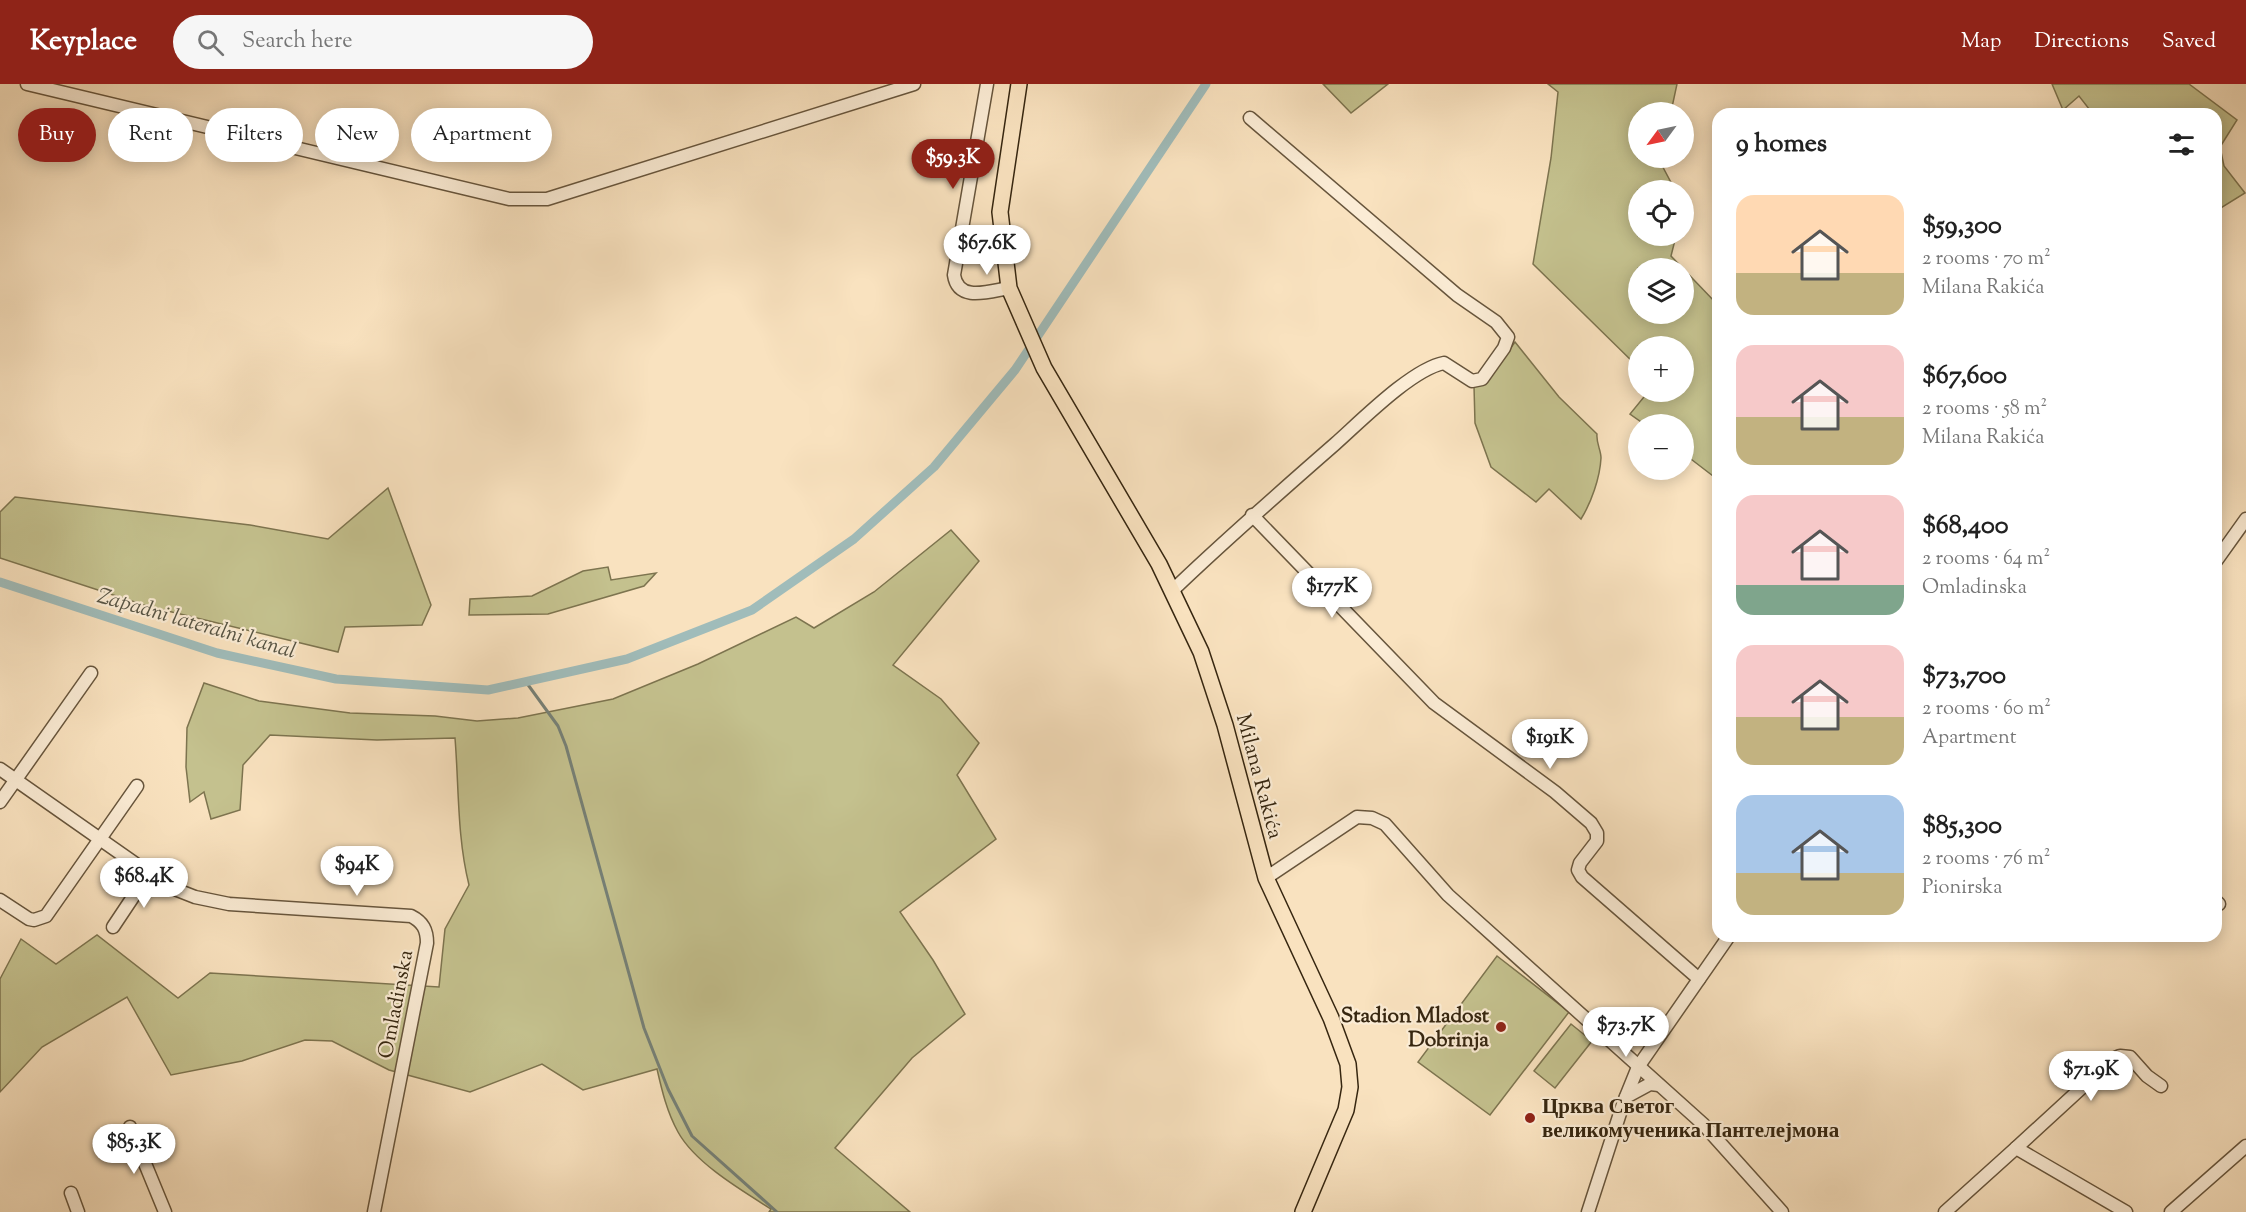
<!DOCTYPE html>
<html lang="en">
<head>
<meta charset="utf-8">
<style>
  :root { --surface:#fff; --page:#f6f6f6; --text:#222; --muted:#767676; --accent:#8f2418 }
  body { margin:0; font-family:"Sorts Mill Goudy",serif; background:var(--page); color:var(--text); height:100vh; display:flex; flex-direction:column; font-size:22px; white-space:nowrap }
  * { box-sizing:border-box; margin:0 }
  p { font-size:20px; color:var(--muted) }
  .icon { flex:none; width:33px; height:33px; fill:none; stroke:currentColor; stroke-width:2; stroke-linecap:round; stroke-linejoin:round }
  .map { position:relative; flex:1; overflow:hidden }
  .panel { position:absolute; left:1712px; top:24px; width:510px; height:834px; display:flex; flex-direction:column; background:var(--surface); border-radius:18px; box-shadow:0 3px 15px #0003 }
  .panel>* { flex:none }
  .banner { position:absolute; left:18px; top:24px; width:570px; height:54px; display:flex; gap:12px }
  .needle { width:39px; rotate:237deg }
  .tools { position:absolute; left:1628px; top:18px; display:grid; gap:12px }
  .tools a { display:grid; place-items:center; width:66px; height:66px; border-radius:50%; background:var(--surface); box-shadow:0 3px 15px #0003; font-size:30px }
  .price { position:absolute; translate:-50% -51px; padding:0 14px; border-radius:21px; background:#fff; color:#222; font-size:20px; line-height:39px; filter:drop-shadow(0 2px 3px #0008) }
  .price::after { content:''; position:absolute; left:50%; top:36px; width:18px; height:14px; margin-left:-9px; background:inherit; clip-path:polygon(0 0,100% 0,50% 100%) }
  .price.current { background:var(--accent); color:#fff }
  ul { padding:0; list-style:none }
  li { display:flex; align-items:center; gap:18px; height:150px; padding:0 24px }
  li span { display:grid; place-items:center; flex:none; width:168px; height:120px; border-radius:18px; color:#555 }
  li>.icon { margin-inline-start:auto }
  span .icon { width:72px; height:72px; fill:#fffc; stroke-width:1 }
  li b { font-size:26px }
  h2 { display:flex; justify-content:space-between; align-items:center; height:72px; padding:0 24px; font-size:26px }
  .chip { padding:0 21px; border-radius:27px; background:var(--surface); box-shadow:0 3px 15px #0003; font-size:21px; line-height:54px }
  .chip.current { background:var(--accent); color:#fff }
  header { display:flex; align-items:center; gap:36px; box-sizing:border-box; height:84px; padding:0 30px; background:var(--accent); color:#fff }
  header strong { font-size:28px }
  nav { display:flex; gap:33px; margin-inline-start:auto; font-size:21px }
  .search { width:420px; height:54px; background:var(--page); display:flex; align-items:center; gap:15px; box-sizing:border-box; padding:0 21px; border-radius:33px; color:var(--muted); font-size:22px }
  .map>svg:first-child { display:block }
  .green { fill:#c4c18e; stroke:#7d744f; stroke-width:1.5; fill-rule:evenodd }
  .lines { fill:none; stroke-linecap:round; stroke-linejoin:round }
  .stream { stroke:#768076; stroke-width:3 }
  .canal { stroke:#a0bcba; stroke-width:9 }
  .minor-casing { stroke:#67553c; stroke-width:15 }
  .major-casing { stroke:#362610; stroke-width:18 }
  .minor { stroke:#fbecd5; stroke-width:12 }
  .major { stroke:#f9e2bf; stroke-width:15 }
  .poi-dot { fill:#8f2418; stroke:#fbecd5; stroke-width:2 }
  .labels { text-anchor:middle; stroke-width:4.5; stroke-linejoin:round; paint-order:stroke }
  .street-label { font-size:21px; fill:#362610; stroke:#fbecd5 }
  .poi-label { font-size:21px; font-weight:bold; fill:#362610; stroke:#fbecd5; text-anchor:end }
  .water-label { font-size:22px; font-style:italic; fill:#565343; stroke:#fbecd5 }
</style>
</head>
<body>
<header>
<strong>Keyplace</strong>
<div class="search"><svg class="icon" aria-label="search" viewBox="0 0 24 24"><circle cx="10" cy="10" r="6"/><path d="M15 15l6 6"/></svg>Search here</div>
<nav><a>Map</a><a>Directions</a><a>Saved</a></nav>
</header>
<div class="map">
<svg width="2246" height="1128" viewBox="0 0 2246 1128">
  <rect width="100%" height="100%" fill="#f9e2bf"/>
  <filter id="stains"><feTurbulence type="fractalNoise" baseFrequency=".00333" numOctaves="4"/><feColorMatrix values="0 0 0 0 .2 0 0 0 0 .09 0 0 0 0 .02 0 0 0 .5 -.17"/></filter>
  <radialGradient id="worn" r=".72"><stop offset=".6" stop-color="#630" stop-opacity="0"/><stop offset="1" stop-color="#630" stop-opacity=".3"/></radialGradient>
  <g class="green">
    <path d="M1323,0H1388L1351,29Z"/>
    <path d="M1548,0H1677L1671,28H1638V74H1658L1675,106H1638V152H1676L1671,172L1717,220V395L1683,369V340H1644L1630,330L1648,308H1683V262H1638V283L1533,180L1551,74L1558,8ZM1638,184H1683V230H1638Z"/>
    <path d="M2052,0H2189L2237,36L2220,63L2224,82L2245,109L2216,127V30H2093L2079,12L2063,26Z"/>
    <path d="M1515,258L1559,313L1597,350C1596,359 1601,366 1601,374C1600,394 1591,419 1581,435L1549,405L1536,418L1491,383L1475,339L1474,302L1485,300Z"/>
    <path d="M388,404L431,521L422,541L345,543L338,568L147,522L0,474V428L15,413L250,441L328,455Z"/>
    <path d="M951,446L979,477L893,581L941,615L979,659L957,691L996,755L900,828L933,876L965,930L912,974L835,1064L910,1128H769L771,1125C741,1106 695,1079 678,1048C667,1028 662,1007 657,985L583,1006L542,980L470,1008L389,986L332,957L305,956L242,977L171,991L127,913L42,963L0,1008V895L21,855L56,880L97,851L178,914L210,889L439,903L445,845L469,801C457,753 459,703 455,654L377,656L270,651L243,681L240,726L211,735L204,708L190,718L186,683L187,644L204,599L259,617L350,629L435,632L477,637L518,634L613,615L698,580L796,533L814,544L874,508Z"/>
    <path d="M608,483L611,496L656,489L644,502L548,530L469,531L470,515L532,512L583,487Z"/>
    <path d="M1497,872L1569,928L1490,1031L1418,978Z"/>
    <path d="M1571,940L1592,957L1555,1004L1534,987Z"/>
  </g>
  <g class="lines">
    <path class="stream" d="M526,598L558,642L566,662L644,944L668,1005L692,1052L777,1128"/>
    <path class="canal" d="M0,498L217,569L336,595L488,606L627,575L752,526L854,455L934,383L1015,286L1206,0"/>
    <g class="minor-casing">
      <g id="minor">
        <path d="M27,0L509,115H547L914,0"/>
        <path d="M987,0L954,191C958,219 990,207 1009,204"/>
        <path d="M1252,431L1434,619L1555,708L1591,739L1597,749V757L1580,779L1578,786L1582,793L1699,895"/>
        <path d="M2216,477L2246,435"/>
        <path d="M1172,507C1225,456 1280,408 1335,360C1361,337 1412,285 1444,279L1472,297L1482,295L1504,264L1508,253L1496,238L1457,211L1250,34"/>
        <path d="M0,685L167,802L195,813L229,820L411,832C423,838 427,846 427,859L374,1128"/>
        <path d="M0,718L91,589"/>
        <path d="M1266,794L1357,733L1372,734L1385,740L1448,811L1703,1040L1782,1128"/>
        <path d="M0,816L29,835L34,836L46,832L137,702"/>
        <path d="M2216,817L2219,820"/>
        <path d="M113,843L149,789"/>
        <path d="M1626,1013L1650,1000L1659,1001"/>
        <path d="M130,1043L165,1128"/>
        <path d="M2016,1064L2113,975L2120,972L2130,973L2147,992L2161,1002"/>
        <path d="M71,1109L78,1128"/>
        <path d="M1588,1128L1623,1020L1638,983L1729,852"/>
        <path d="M1945,1128L2016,1064L2126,1128"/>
        <path d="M2171,1128L2246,1062"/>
      </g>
    </g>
    <g class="major-casing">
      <path id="major" d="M1019,0L1000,128L1009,204L1044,284L1159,480L1201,568L1225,641L1266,794L1331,934L1348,980L1350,1003L1346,1026L1303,1128"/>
    </g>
    <use href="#minor" class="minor"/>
    <use href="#major" class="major"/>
  </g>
  <g class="poi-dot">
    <circle cx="1501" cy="943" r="6"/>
    <circle cx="1530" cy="1034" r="6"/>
  </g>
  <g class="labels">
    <g class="street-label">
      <text transform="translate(1260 692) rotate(75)" y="7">Milana Rakića</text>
      <text transform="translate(395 920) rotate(-79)" y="7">Omladinska</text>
    </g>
    <g class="poi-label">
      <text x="1489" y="938">Stadion Mladost<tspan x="1489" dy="24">Dobrinja</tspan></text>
      <text x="1542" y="1029" text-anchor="start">Црква Светог<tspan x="1542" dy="24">великомученика Пантелејмона</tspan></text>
    </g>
    <g class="water-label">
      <text transform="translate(197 538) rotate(16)" y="8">Zapadni lateralni kanal</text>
    </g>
  </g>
  <rect width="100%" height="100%" filter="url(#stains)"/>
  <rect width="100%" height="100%" fill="url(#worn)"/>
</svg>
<div class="tools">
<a><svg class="needle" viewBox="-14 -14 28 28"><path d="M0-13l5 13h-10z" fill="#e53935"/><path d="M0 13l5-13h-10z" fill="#767676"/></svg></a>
<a><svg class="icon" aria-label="locate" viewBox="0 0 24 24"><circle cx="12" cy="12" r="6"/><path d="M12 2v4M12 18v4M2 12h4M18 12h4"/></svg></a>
<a><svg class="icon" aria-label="layers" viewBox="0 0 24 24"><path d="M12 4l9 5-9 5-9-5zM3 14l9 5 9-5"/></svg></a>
<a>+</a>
<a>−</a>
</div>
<b class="price current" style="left:953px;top:106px">$59.3K</b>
<b class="price" style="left:987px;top:192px">$67.6K</b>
<b class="price" style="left:1332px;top:535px">$177K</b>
<b class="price" style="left:1550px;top:686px">$191K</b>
<b class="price" style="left:357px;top:813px">$94K</b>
<b class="price" style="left:144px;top:825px">$68.4K</b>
<b class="price" style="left:1626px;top:974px">$73.7K</b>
<b class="price" style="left:2091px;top:1018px">$71.9K</b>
<b class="price" style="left:134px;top:1091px">$85.3K</b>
<div class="banner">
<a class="chip current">Buy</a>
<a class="chip">Rent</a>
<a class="chip">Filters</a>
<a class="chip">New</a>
<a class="chip">Apartment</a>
</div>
<section class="panel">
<h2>9 homes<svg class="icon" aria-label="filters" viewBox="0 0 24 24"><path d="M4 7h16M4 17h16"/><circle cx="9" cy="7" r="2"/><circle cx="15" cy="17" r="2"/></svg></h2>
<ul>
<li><span style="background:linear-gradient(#ffd9b3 65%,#c2b280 0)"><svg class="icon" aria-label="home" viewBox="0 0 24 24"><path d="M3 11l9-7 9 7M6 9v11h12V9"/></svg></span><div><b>$59,300</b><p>2 rooms · 70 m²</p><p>Milana Rakića</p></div></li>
<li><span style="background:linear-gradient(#f6c9c9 60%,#c2b280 0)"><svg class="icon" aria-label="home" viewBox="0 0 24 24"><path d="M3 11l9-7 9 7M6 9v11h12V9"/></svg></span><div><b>$67,600</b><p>2 rooms · 58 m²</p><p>Milana Rakića</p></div></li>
<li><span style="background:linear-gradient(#f6c9c9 75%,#7fa58c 0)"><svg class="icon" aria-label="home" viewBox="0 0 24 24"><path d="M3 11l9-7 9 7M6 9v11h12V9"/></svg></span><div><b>$68,400</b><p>2 rooms · 64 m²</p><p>Omladinska</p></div></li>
<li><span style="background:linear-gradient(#f6c9c9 60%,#c2b280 0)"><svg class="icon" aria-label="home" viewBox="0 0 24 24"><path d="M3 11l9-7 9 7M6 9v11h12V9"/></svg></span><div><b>$73,700</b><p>2 rooms · 60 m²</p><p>Apartment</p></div></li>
<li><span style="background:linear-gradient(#a9c7e8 65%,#c2b280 0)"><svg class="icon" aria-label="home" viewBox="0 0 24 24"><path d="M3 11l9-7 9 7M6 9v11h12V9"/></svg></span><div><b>$85,300</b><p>2 rooms · 76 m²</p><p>Pionirska</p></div></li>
</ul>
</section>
</div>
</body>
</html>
